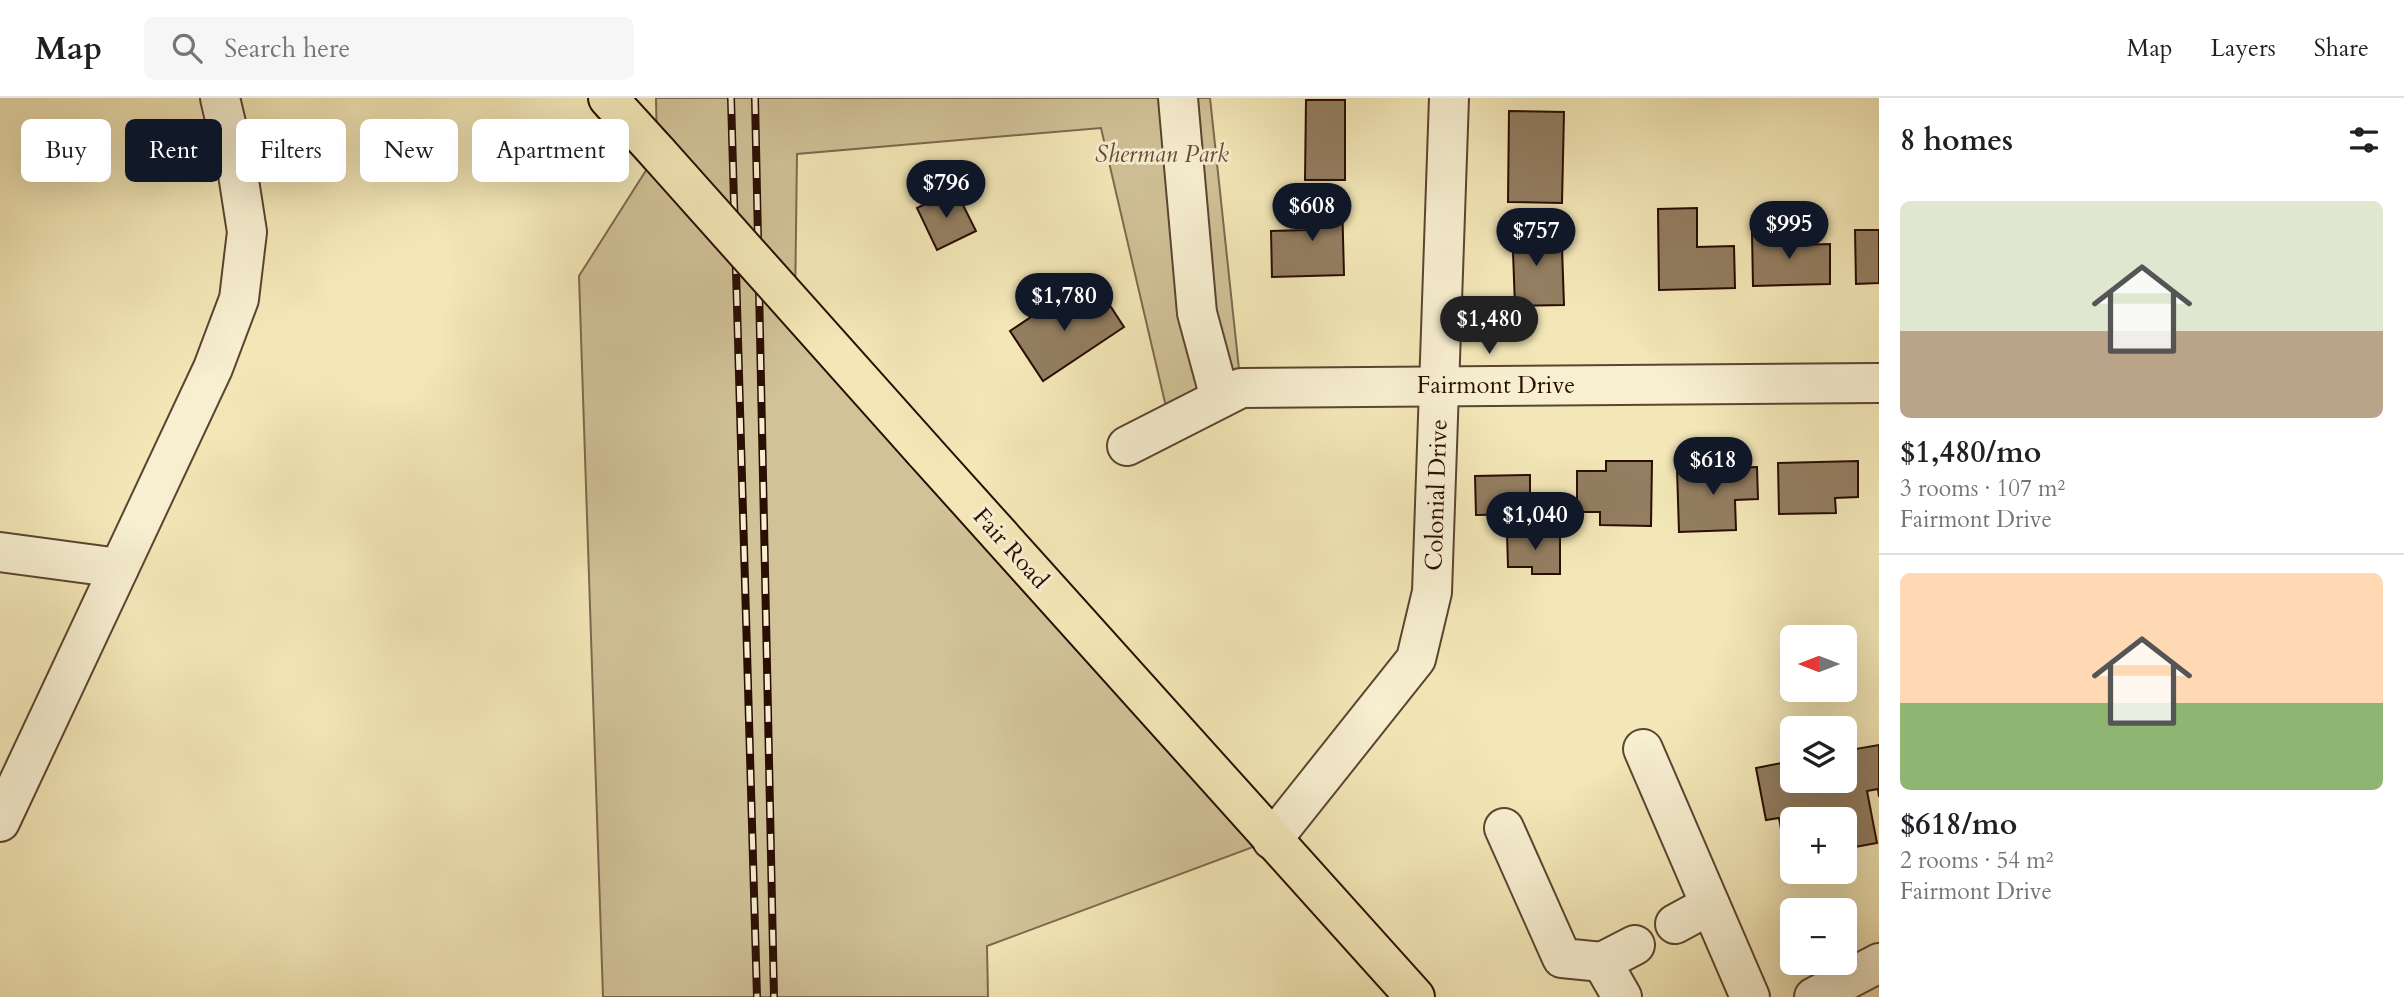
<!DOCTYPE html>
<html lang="en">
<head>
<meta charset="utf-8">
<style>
  :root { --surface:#fff; --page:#f6f6f6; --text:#202124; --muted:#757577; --line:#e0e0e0; --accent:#111827 }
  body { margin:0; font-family:Cardo,serif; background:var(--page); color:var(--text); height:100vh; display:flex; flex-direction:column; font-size:26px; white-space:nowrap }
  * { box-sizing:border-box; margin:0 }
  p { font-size:23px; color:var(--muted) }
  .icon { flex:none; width:38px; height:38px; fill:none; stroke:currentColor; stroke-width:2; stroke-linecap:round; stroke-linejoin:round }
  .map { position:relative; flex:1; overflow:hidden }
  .drawer { display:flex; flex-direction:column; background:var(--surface); width:525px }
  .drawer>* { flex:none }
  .hud { position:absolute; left:21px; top:21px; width:665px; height:63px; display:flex; gap:14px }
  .needle { width:46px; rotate:270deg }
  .tools { position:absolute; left:1780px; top:527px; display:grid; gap:14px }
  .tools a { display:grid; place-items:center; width:77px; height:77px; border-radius:10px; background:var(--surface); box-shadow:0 7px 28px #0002; font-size:35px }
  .price { position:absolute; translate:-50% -60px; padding:0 16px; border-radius:24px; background:var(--accent); color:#fff; font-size:23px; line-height:46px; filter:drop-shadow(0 2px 4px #0008) }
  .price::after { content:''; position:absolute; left:50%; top:42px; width:21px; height:16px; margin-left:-10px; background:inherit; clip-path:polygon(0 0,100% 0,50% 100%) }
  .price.on { background:#222; color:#fff }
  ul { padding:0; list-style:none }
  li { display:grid; align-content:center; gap:14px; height:371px; padding:0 21px }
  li+li { border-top:2px solid var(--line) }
  li span { display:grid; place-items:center; height:217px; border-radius:10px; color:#555 }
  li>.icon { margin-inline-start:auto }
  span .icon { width:126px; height:126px; fill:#fffc; stroke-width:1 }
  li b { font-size:30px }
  h2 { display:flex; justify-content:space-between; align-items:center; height:84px; padding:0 21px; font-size:30px }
  .tag { padding:0 24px; border-radius:10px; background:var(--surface); box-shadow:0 7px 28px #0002; font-size:24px; line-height:63px }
  .tag.on { background:var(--accent); color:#fff }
  header { display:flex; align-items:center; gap:42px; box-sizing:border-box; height:98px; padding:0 35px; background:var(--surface); border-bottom:2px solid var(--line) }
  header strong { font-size:33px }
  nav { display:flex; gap:38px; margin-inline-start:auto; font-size:24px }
  .search { width:490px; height:63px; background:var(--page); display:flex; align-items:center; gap:18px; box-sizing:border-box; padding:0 24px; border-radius:10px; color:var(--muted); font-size:26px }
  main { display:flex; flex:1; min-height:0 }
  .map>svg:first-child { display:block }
  .green { fill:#d1c298; stroke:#7e684e; stroke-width:2 }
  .building { fill:#937e61; stroke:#2a0d03; stroke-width:2 }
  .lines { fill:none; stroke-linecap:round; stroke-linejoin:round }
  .minor-casing { stroke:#5c4430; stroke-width:42 }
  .major-casing { stroke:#2a0d03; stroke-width:42 }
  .minor { stroke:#f7efd0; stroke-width:38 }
  .major { stroke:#f3e7b7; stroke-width:38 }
  .rail-casing { stroke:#2a0d03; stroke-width:8 }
  .rail { stroke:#f7efd0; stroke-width:5; stroke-dasharray:16; stroke-linecap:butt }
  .major-bridge-casing { stroke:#2a0d03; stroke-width:42; stroke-linecap:butt }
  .major-bridge { stroke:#f3e7b7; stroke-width:38 }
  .labels { text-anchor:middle; stroke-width:6; stroke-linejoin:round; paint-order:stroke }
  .park-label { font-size:24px; font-style:italic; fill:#644c37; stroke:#f7efd0 }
  .street-label { font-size:24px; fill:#2a0d03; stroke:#f7efd0 }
</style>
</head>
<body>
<header>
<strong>Map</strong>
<div class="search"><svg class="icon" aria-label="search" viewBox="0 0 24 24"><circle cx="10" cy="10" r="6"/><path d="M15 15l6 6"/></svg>Search here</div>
<nav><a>Map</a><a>Layers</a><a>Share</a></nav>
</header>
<main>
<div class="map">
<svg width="1879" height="899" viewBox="0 0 1879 899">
  <rect width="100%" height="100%" fill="#f3e7b7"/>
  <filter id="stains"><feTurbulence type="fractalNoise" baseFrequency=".00286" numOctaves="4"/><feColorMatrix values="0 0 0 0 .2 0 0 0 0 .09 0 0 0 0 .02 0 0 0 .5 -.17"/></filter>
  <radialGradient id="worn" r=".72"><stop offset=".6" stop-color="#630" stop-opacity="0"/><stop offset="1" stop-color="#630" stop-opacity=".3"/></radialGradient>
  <path class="green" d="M656,0H1210L1241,290L1170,326L1101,30L797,56L795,209L1272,742L987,848L988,899H603L579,178L657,55Z"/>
  <g class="building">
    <path d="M1306,2H1345V82H1305Z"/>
    <path d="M1509,13L1564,14L1562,105L1508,104Z"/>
    <path d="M955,91L976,133L937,152L917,110Z"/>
    <path d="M1342,101L1344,177L1272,179L1271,133L1306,132L1304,102Z"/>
    <path d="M1697,110V149L1734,148L1735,190L1659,192L1658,111Z"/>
    <path d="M1545,126V150H1562L1564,207L1515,208L1512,127Z"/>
    <path d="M1855,132H1879V185L1856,186Z"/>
    <path d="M1794,134V147L1830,146V186L1753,188L1752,135Z"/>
    <path d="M1073,191L1089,215L1107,203L1124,229L1043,283L1010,233Z"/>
    <path d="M1606,363H1652L1651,428L1600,427V414H1577V373H1606Z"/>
    <path d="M1858,363V399L1835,400L1836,415L1779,416L1778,365Z"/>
    <path d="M1757,369L1758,401L1735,402L1736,432L1679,434L1677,371Z"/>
    <path d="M1530,377V416L1476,417L1475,378Z"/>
    <path d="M1560,434V476H1532V469H1508L1507,435Z"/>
    <path d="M1879,647V699L1878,691L1867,693L1877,745L1844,751V721H1792V763L1787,764L1779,720L1766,722L1756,670L1792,663V682H1844V653Z"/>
  </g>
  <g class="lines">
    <g class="minor-casing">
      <g id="minor">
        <path d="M1178,0L1197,215L1220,300"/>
        <path d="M1127,348L1241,290L1879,285"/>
        <path d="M0,454L119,470"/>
        <path d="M1643,651L1750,899"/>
        <path d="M0,724L213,270L239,201L247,134L238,76L220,0"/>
        <path d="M1504,730L1562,860L1602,864"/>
        <path d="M1272,742L1416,561L1432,494L1449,0"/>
        <path d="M1675,826L1710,807"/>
        <path d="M1622,899L1602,864L1635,847"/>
        <path d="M1814,899L1879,865"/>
      </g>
    </g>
    <g class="major-casing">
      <g id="major">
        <path d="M608,0L658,55"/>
        <path d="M924,353L1415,899"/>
      </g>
    </g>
    <use href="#minor" class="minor"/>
    <use href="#major" class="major"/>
    <g class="rail-casing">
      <g id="rail">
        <path d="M731,0L757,899"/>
        <path d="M755,0L774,899"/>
      </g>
    </g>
    <use href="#rail" class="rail"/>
    <g class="major-bridge-casing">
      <path id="major-bridge" d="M658,55L924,353"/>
    </g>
    <use href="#major-bridge" class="major-bridge"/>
  </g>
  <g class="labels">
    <g class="park-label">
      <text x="1162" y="64">Sherman Park</text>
    </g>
    <g class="street-label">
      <text x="1496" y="295">Fairmont Drive</text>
      <text transform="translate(1436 397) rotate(-88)" y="8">Colonial Drive</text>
      <text transform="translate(1011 450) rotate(48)" y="8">Fair Road</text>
    </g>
  </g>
  <rect width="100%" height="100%" filter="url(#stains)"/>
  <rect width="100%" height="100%" fill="url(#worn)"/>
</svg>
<div class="tools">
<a><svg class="needle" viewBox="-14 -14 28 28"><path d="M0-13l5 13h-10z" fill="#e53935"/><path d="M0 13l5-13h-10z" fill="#757577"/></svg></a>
<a><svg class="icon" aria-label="layers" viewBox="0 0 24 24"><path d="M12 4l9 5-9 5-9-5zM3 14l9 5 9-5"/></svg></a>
<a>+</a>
<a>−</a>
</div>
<b class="price" style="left:946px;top:122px">$796</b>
<b class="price" style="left:1312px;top:145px">$608</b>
<b class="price" style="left:1789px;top:163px">$995</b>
<b class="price" style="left:1536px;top:170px">$757</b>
<b class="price" style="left:1064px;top:235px">$1,780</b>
<b class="price on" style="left:1489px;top:258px">$1,480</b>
<b class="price" style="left:1713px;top:399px">$618</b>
<b class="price" style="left:1535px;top:454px">$1,040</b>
<div class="hud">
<a class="tag">Buy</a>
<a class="tag on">Rent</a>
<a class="tag">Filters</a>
<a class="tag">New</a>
<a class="tag">Apartment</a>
</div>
</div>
<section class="drawer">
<h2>8 homes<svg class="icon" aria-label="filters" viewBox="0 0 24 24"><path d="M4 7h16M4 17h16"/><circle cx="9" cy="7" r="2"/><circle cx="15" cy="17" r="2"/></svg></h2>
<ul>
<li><span style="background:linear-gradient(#dfe7d0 60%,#b9a48a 0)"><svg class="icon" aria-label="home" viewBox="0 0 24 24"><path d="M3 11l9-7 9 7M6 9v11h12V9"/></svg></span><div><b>$1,480/mo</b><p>3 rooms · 107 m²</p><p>Fairmont Drive</p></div></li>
<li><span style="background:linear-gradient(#ffd9b3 60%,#8fb573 0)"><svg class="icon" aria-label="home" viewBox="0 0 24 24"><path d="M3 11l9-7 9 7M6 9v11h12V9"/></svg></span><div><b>$618/mo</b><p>2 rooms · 54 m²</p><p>Fairmont Drive</p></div></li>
</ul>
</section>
</main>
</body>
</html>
